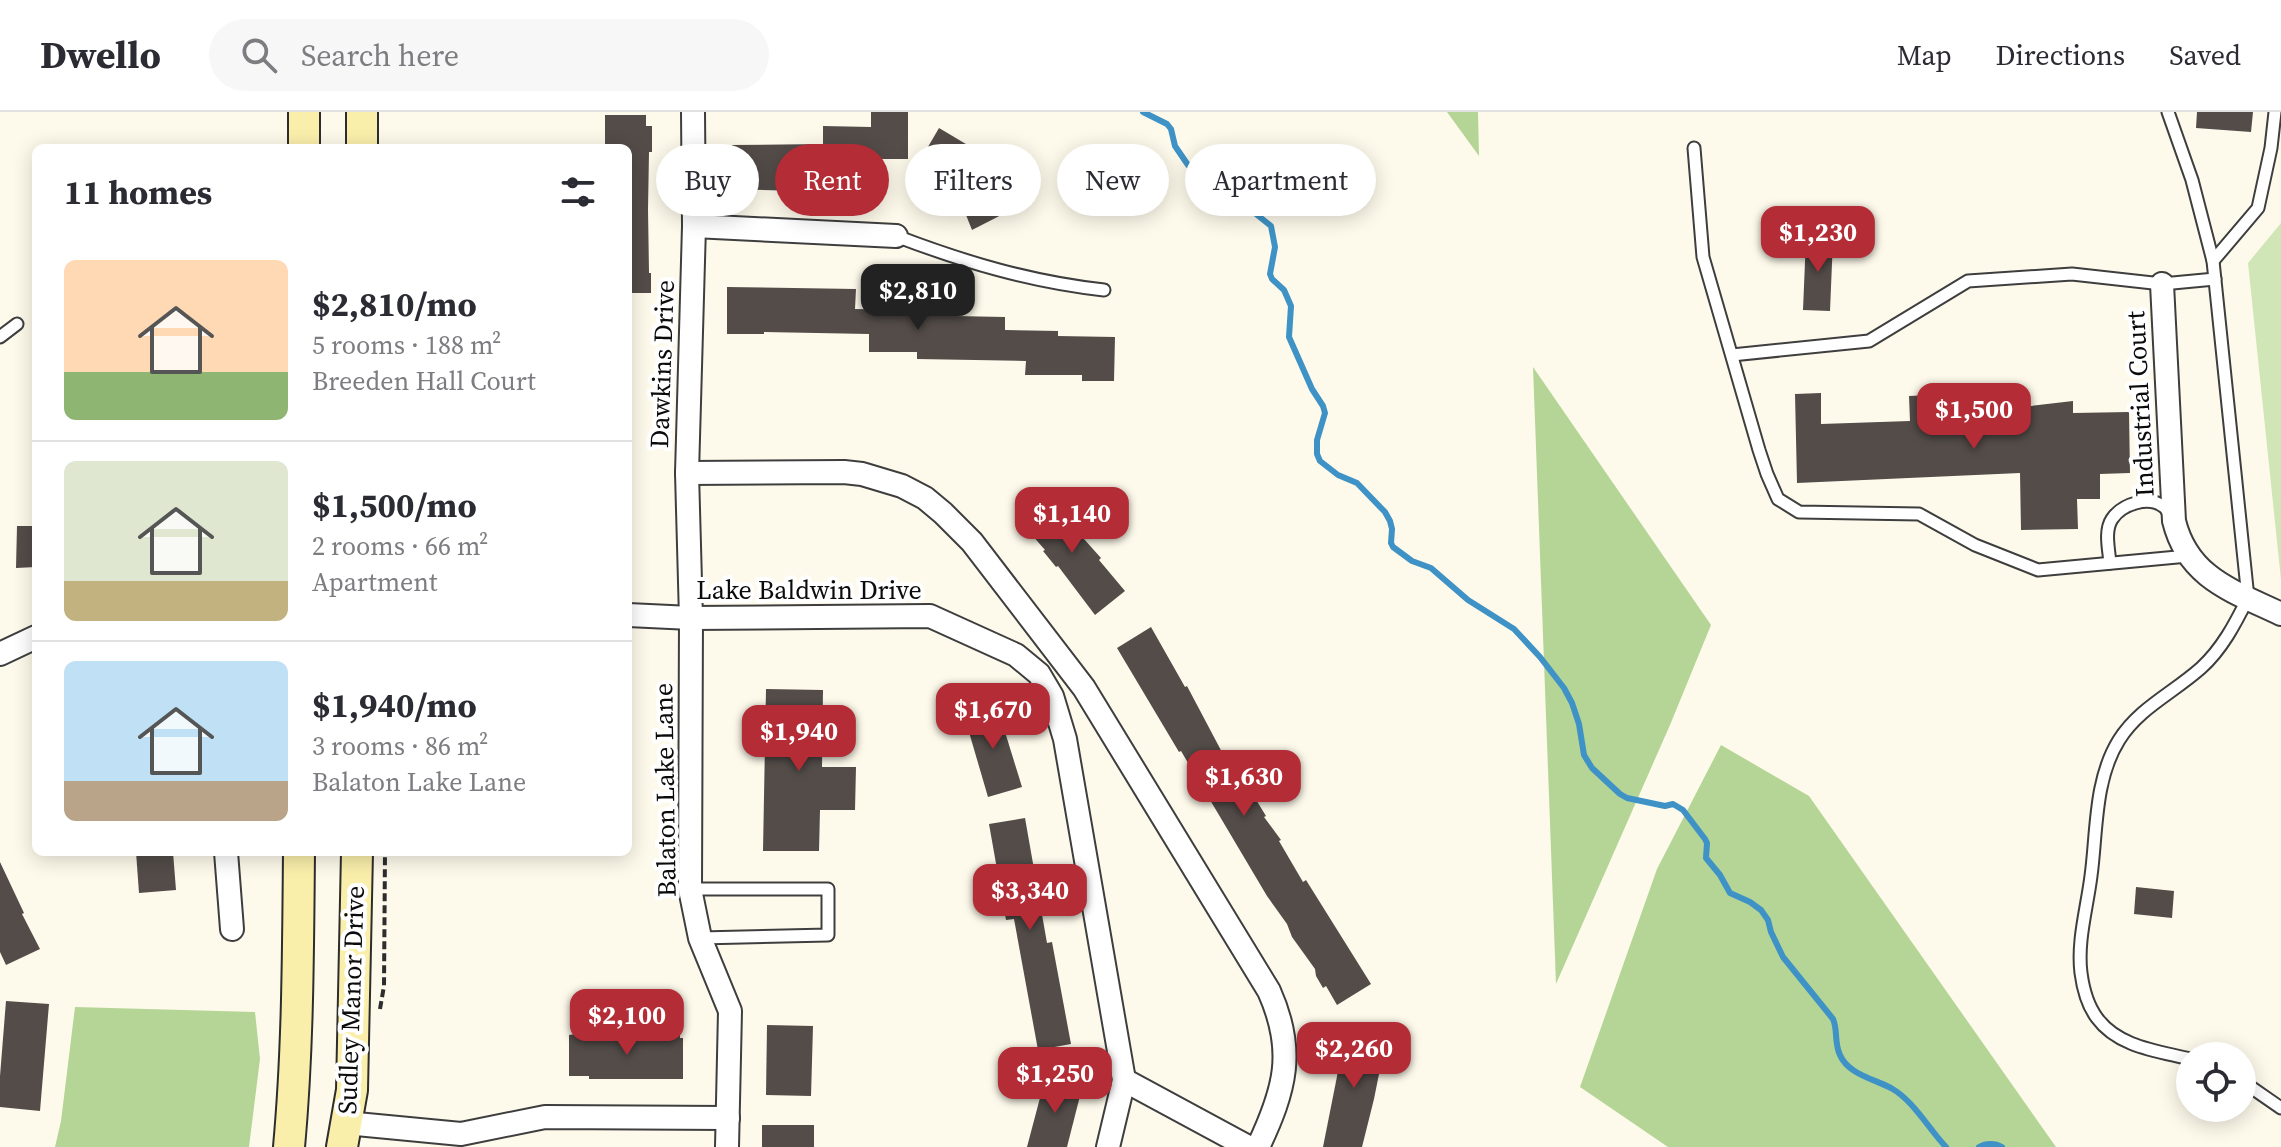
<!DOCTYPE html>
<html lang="en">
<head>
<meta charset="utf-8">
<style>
  :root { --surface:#fff; --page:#f7f7f7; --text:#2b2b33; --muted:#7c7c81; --line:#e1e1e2; --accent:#b32c36 }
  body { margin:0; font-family:"Source Serif 4",serif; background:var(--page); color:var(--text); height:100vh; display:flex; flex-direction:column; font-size:30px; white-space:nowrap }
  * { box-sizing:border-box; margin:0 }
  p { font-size:26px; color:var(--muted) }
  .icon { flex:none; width:44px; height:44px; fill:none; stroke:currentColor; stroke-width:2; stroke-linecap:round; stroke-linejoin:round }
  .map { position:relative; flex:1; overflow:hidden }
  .drawer { position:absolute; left:32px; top:32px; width:600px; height:712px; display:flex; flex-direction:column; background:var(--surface); border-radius:12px; box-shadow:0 4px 20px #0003 }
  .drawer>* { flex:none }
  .top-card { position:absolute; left:656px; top:32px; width:760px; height:72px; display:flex; gap:16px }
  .buttons { position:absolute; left:2176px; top:930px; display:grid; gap:16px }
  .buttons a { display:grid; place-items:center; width:80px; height:80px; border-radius:50%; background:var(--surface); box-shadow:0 4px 20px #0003; font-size:40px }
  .price { position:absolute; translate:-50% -68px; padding:0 18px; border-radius:16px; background:var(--accent); color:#fff; font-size:26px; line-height:52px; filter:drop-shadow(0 2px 4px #0008) }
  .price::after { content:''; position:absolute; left:50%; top:48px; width:24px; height:18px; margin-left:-12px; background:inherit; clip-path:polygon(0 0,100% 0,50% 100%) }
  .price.active { background:#222; color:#fff }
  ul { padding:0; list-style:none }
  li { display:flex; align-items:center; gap:24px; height:200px; padding:0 32px }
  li+li { border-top:2px solid var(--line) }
  li span { display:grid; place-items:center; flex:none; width:224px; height:160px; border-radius:12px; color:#555 }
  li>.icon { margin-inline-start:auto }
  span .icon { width:96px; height:96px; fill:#fffc; stroke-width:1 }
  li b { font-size:34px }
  h2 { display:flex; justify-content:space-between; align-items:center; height:96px; padding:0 32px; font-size:34px }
  .pill { padding:0 28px; border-radius:36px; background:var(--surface); box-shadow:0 4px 20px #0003; font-size:28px; line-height:72px }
  .pill.active { background:var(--accent); color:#fff }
  header { display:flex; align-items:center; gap:48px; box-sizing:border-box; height:112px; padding:0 40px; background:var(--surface); border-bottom:2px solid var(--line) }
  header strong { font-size:38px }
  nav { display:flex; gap:44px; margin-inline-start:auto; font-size:28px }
  .search { width:560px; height:72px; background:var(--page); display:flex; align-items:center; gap:20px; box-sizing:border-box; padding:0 28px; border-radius:44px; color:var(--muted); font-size:30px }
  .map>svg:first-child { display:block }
  .green { fill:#d0e6b7 }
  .forest { fill:#b5d597 }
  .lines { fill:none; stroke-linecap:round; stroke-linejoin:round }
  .stream { stroke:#3e92c5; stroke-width:6 }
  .building { fill:#534c49 }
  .service-casing { stroke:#3e3e3e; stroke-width:15 }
  .minor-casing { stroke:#3e3e3e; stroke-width:26 }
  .secondary-casing { stroke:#2d2d2d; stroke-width:34 }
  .path { stroke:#2d2d2d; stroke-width:4; stroke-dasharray:8 4; stroke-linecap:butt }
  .service { stroke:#fff; stroke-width:11 }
  .minor { stroke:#fff; stroke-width:22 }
  .secondary { stroke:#faefaa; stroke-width:30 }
  .labels { text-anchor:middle; stroke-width:8; stroke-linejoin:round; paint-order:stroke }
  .street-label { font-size:26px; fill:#0b0b0b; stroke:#fff }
</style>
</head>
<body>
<header>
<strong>Dwello</strong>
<div class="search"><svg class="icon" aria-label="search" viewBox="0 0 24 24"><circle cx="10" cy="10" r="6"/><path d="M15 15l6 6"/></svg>Search here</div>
<nav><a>Map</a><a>Directions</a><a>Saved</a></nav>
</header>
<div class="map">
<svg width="2281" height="1035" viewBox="0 0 2281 1035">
  <rect width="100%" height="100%" fill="#fefaeb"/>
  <path class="green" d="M2281,111V468L2248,151Z"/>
  <g class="forest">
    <path d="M1447,0H1478L1479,44Z"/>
    <path d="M1533,255L1711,513L1670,613L1556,872Z"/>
    <path d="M1721,633L1809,684L2056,1035H1668L1580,975L1657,757Z"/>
    <path d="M75,895L255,900L260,947L249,1035H55L61,1009Z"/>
  </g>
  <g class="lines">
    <g class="stream">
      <path d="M1143,0L1167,12L1171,17L1175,34L1188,53L1198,60L1223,71L1241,90L1271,114L1275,135L1270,162L1272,167L1284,178L1291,194L1289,225L1312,277L1323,294L1325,301L1317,328V342L1320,349L1338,363L1357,371L1385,400L1390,409L1392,417L1391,431L1393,435L1412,449L1431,456L1468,488L1514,517L1540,545L1564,576L1572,591L1579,612L1584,643L1592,656L1620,682L1627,686L1665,694L1673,692L1683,698L1705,727L1707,731L1706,746L1720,763L1730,781L1750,790L1761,798L1768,808L1771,820L1783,845L1833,907C1838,918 1834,931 1840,943C1848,962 1874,967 1891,976C1914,989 1928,1016 1946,1035"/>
      <path d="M1979,1035C1986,1031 1995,1031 2002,1035"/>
    </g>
  </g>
  <g class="building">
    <path d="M871,0H908V47H855V59L811,58V73H800V79L731,77L732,33L823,32V14L871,15Z"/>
    <path d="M2197,0H2253L2251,20L2196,16Z"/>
    <path d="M605,3H646V14H652V40H649L648,97L649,161H651V181H628V36H605Z"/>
    <path d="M939,16L971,35L952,70L918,52Z"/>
    <path d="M996,63L1013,97L972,118L958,83Z"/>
    <path d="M1806,126L1833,127L1830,199L1803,198Z"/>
    <path d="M727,175L856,177L855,197L904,198V203L1005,205V218L1058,219V224L1115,225L1114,269H1082V263H1025L1026,249L917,247V240H869V222L764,220V222H727Z"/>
    <path d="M1821,281V312L1910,309L1909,284L1956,282L1957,305L2007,304L2014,296L2073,289V301L2129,300L2130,361L2100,362V387H2077L2078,417L2021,418L2020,361L1797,371L1795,282Z"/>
    <path d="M1049,384L1061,399L1063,398L1077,416L1075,417L1101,446L1099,448L1125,479L1095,503L1058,454L1056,455L1043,439L1045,438L1019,408Z"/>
    <path d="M17,414H36V455L16,456Z"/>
    <path d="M1151,515L1185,575L1187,574L1224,644L1228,642L1266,704L1264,705L1281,728L1279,729L1303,770L1306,768L1371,872L1337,893L1326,874L1323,876L1316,864L1315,857L1292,825L1287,812L1267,784L1181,639L1179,640L1117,536Z"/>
    <path d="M766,577L823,578L822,655H856L855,698H820L819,739H763Z"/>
    <path d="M997,594L1022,675L988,685L964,603Z"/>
    <path d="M1025,706L1047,831L1052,830L1071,932L1038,938L1014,807L1006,808L989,712Z"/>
    <path d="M136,740H173L176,778L139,781Z"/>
    <path d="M0,750L24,801L22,802L40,837L6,853L0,840Z"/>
    <path d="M2136,775L2174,779L2172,806L2134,802Z"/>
    <path d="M6,889L49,892L40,999L0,995V964Z"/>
    <path d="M767,913L813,914L811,984L766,983Z"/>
    <path d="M1346,919L1386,927L1374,987L1362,1035H1323Z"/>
    <path d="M582,921L607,927L609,921L680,923V926H683V967H589V964H569V923Z"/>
    <path d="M1045,967L1082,976L1067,1035H1027Z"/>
    <rect x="762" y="1013" width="52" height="22"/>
  </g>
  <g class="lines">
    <g class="service-casing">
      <g id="service">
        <path d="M2168,0L2192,68L2213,149L2248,486C2235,512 2222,537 2201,556C2173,581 2139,596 2119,628C2094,668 2097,720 2091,764C2087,796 2077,829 2081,861C2083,876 2088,894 2097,906C2118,935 2158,939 2190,947"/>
        <path d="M1694,36L1703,145L1759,338L1767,362L1778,387L1799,400L1919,402L1975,433L2038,458L2188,444"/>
        <path d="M896,124C964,150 1031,170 1104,178"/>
        <path d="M2213,149L2258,96L2271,36L2275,0"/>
        <path d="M0,225L17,212"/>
        <path d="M1732,243L1869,229L1968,169L2072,162L2162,172L2215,167"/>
        <path d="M2110,451C2109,438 2104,419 2112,407C2122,392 2149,383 2164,395C2165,395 2171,405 2171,405"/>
        <path d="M690,777H828V823L700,826"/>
        <path d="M2242,969L2281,996"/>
      </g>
    </g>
    <g class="minor-casing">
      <g id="minor">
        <path d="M693,0L694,114L687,361L691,506L690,777L700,826L730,899L727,1035"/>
        <path d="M694,114L896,124"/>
        <path d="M2162,172L2174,409C2188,466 2233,479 2281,502"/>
        <path d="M687,361L844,360L862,362L902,374L925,386L943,401L972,430L1084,576L1269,879C1296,939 1285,978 1258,1035"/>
        <path d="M628,503L691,506L930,504L1016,543L1039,562L1052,584L1065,627L1124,968L1108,1035"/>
        <path d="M0,542L36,525"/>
        <path d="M226,740L232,817"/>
        <path d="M1124,968L1248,1035"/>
        <path d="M346,1011L461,1022L545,1005L728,1006"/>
      </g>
    </g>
    <g class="secondary-casing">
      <g id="secondary">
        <path d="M362,0V36"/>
        <path d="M304,36V0"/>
        <path d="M289,1035C298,937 298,839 299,740"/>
        <path d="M342,1035L352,978L357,740"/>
      </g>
    </g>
    <path class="path" d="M380,897L384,874L385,740"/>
    <use href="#service" class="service"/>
    <use href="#minor" class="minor"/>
    <use href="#secondary" class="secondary"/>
  </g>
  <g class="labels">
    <g class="street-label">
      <text transform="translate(662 252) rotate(-88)" y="9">Dawkins Drive</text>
      <text transform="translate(2140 292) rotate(-93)" y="9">Industrial Court</text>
      <text x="809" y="487">Lake Baldwin Drive</text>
      <text transform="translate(665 678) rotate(-91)" y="9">Balaton Lake Lane</text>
      <text transform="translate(351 888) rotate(-88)" y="9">Sudley Manor Drive</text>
    </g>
  </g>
</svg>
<div class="buttons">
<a><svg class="icon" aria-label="locate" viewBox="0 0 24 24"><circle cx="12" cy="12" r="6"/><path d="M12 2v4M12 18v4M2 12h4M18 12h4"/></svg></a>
</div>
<b class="price" style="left:1818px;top:162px">$1,230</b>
<b class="price active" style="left:918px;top:220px">$2,810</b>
<b class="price" style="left:1974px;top:339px">$1,500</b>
<b class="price" style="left:1072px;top:443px">$1,140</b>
<b class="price" style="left:993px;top:639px">$1,670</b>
<b class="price" style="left:799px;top:661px">$1,940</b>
<b class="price" style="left:1244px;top:706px">$1,630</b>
<b class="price" style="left:1030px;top:820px">$3,340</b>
<b class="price" style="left:627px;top:945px">$2,100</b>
<b class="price" style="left:1354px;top:978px">$2,260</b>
<b class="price" style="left:1055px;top:1003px">$1,250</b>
<div class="top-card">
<a class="pill">Buy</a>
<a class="pill active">Rent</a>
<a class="pill">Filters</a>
<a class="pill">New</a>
<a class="pill">Apartment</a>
</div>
<section class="drawer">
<h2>11 homes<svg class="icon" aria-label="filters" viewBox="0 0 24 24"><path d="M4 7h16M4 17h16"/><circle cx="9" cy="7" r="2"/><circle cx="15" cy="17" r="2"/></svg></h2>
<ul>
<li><span style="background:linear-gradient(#ffd9b3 70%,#8fb573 0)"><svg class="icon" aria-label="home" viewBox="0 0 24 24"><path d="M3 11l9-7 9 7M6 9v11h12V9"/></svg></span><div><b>$2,810/mo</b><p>5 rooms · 188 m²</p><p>Breeden Hall Court</p></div></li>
<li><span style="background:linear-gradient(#dfe7d0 75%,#c2b280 0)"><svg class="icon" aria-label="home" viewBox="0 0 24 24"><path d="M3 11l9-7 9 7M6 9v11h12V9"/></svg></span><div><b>$1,500/mo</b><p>2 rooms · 66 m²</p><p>Apartment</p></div></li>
<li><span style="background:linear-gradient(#bfe0f5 75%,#b9a48a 0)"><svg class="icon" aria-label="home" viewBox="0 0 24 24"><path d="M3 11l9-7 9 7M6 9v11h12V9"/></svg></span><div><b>$1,940/mo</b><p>3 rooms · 86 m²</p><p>Balaton Lake Lane</p></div></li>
</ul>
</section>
</div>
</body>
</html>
